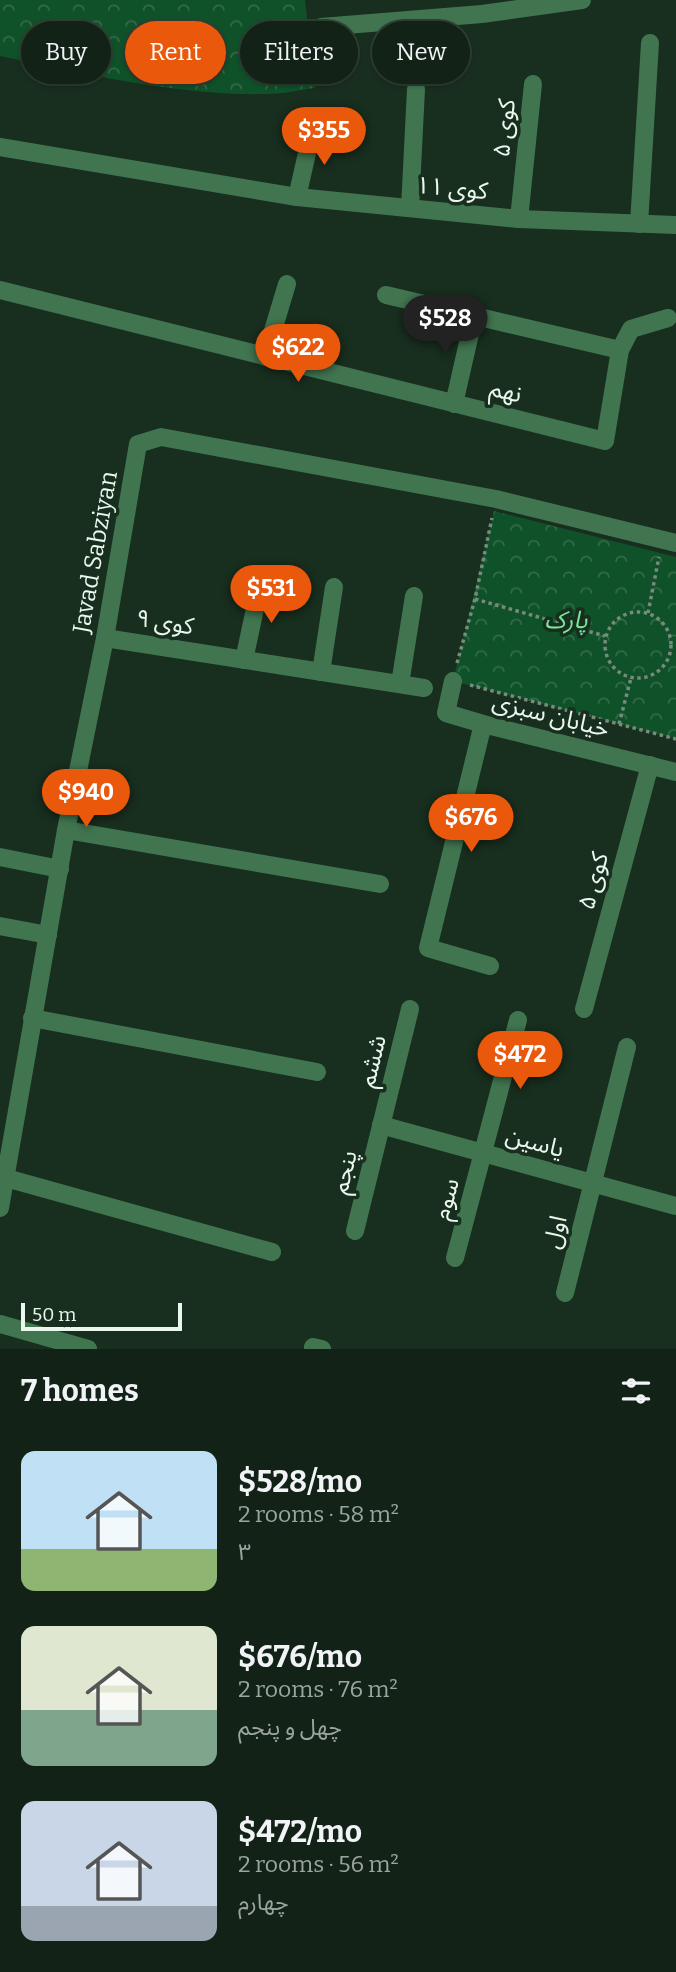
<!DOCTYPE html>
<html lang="en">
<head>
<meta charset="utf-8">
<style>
  :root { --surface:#122216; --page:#1f2f23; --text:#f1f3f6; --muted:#9ca4a1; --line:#313f35; --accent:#ea580c }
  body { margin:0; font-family:Bitter,"Noto Sans Arabic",serif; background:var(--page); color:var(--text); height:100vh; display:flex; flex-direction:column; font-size:26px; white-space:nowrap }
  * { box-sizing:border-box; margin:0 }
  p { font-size:23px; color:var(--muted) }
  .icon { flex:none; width:38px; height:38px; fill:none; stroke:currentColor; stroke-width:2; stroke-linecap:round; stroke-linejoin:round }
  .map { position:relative; height:1349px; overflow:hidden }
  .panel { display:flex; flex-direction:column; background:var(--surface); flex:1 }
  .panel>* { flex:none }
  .hud { position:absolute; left:21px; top:21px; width:635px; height:63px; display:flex; gap:14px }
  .scale { position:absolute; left:21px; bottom:18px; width:161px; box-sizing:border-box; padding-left:7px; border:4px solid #eaf7ec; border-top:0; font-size:19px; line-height:24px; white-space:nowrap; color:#eaf7ec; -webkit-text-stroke:5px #182e1e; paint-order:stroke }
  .price { position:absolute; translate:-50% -60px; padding:0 16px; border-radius:24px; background:var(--accent); color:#fff; font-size:23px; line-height:46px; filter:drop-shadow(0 2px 4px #0008) }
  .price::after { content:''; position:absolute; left:50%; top:42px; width:21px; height:16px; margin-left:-10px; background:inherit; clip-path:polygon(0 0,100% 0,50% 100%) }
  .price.active { background:#222; color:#fff }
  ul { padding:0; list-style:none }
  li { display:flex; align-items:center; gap:21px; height:175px; padding:0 21px }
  li span { display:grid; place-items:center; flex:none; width:196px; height:140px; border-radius:14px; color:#555 }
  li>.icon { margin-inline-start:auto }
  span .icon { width:84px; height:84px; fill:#fffc; stroke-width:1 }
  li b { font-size:30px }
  h2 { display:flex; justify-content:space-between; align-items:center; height:84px; padding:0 21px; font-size:30px }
  .tag { padding:0 24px; border-radius:32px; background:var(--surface); box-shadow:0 2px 5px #0004,0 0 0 2px var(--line); font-size:24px; line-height:63px }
  .tag.active { background:var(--accent); color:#fff }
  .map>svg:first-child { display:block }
  .park { fill:url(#park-crowns) }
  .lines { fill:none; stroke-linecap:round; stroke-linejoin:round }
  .path { stroke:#788a7c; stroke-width:3.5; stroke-dasharray:3.5 3.5; stroke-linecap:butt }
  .minor { stroke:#417550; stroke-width:18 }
  .labels { text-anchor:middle; stroke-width:7; stroke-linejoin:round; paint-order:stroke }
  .street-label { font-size:24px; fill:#eaf7ec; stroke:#182e1e }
  .park-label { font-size:24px; font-style:italic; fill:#77e799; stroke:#182e1e }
</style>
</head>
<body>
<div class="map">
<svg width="676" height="1349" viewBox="0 0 676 1349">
  <defs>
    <pattern id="park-crowns" width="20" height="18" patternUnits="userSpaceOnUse" patternTransform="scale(1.75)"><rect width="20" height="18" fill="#0f5129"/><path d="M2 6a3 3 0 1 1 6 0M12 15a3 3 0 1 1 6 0" fill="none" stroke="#326b48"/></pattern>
  </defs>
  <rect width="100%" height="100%" fill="#182e1e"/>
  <g class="park">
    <path d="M0,0H305L315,88C299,90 283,94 267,94C177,96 88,74 0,56Z"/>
    <path d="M494,511L676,557V739L453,681Z"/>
  </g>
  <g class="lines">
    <g class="path">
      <path d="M475,599L605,636"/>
      <circle cx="638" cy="645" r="33"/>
      <path d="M648,613L659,557"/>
      <path d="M457,663L475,599L492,518"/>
      <path d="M470,685L676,739"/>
      <path d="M619,724L631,678"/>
    </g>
    <g class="minor">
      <path d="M321,27L482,14L582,0"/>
      <path d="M0,147L297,197L519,219L676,225"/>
      <path d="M297,197L313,127"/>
      <path d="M410,208L416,89"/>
      <path d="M519,219L533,84"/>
      <path d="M639,224L650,43"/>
      <path d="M0,290L605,441L620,350L631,329L668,318"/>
      <path d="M386,295L620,350"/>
      <path d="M265,357L287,284"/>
      <path d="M454,404L474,316"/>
      <path d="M105,638L424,688"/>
      <path d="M244,660L261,581"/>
      <path d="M321,672L334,587"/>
      <path d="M453,681L446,713L483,724L676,772"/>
      <path d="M400,684L414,596"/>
      <path d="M483,724L428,948L490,966"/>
      <path d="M66,830L380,884"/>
      <path d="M0,857L60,869"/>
      <path d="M0,926L48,935"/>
      <path d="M584,1009L650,765"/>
      <path d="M32,1018L317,1072"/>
      <path d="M381,1125L676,1206"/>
      <path d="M6,1178L272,1252"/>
      <path d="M0,1208L66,830L105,638L138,444L161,437L496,499L676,543"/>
      <path d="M355,1231L410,1009"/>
      <path d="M455,1258L518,1020"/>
      <path d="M565,1293L627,1047"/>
      <path d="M0,1324L88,1349"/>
      <path d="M313,1347L322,1349"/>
    </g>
  </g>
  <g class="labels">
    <g class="street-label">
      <text transform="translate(504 128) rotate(-84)" y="8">کوی ۵</text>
      <text transform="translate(452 188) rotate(5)" y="8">کوی ۱۱</text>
      <text transform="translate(506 391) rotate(14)" y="8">نهم</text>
      <text transform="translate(95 552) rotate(-80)" y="8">Javad Sabziyan</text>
      <text transform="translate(165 622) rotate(9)" y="8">کوی ۹</text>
      <text transform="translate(551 715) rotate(14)" y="8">خیابان سبزی</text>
      <text transform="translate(593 881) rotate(-75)" y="8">کوی ۵</text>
      <text transform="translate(372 1061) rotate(-76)" y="8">ششم</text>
      <text transform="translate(535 1142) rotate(15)" y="8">یاسین</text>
      <text transform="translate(344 1172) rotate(-76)" y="8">پنجم</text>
      <text transform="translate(446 1199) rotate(-75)" y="8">سوم</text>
      <text transform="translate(555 1232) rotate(-76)" y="8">اول</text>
    </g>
    <g class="park-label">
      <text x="566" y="628">پارک</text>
    </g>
  </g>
</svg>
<div class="scale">50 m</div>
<b class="price" style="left:324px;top:167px">$355</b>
<b class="price active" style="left:445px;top:355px">$528</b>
<b class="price" style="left:298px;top:384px">$622</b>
<b class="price" style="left:271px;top:625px">$531</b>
<b class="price" style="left:86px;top:829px">$940</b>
<b class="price" style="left:471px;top:854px">$676</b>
<b class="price" style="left:520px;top:1091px">$472</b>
<div class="hud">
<a class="tag">Buy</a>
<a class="tag active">Rent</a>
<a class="tag">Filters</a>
<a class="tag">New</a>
</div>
</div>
<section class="panel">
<h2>7 homes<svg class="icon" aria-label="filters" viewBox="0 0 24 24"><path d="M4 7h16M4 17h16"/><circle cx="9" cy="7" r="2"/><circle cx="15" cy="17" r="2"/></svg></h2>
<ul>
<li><span style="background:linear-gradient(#bfe0f5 70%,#8fb573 0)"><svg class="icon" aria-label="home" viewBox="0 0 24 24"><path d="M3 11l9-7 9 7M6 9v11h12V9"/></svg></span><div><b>$528/mo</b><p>2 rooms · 58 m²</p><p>۳</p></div></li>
<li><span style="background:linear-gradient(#dfe7d0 60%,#7fa58c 0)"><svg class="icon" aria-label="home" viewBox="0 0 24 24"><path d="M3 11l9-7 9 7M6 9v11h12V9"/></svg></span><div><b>$676/mo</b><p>2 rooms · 76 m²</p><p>چهل و پنجم</p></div></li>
<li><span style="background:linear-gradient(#c9d6e8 75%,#9aa5b1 0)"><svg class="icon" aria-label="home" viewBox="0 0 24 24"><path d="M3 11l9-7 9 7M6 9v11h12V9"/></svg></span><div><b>$472/mo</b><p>2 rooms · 56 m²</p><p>چهارم</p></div></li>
</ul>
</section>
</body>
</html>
